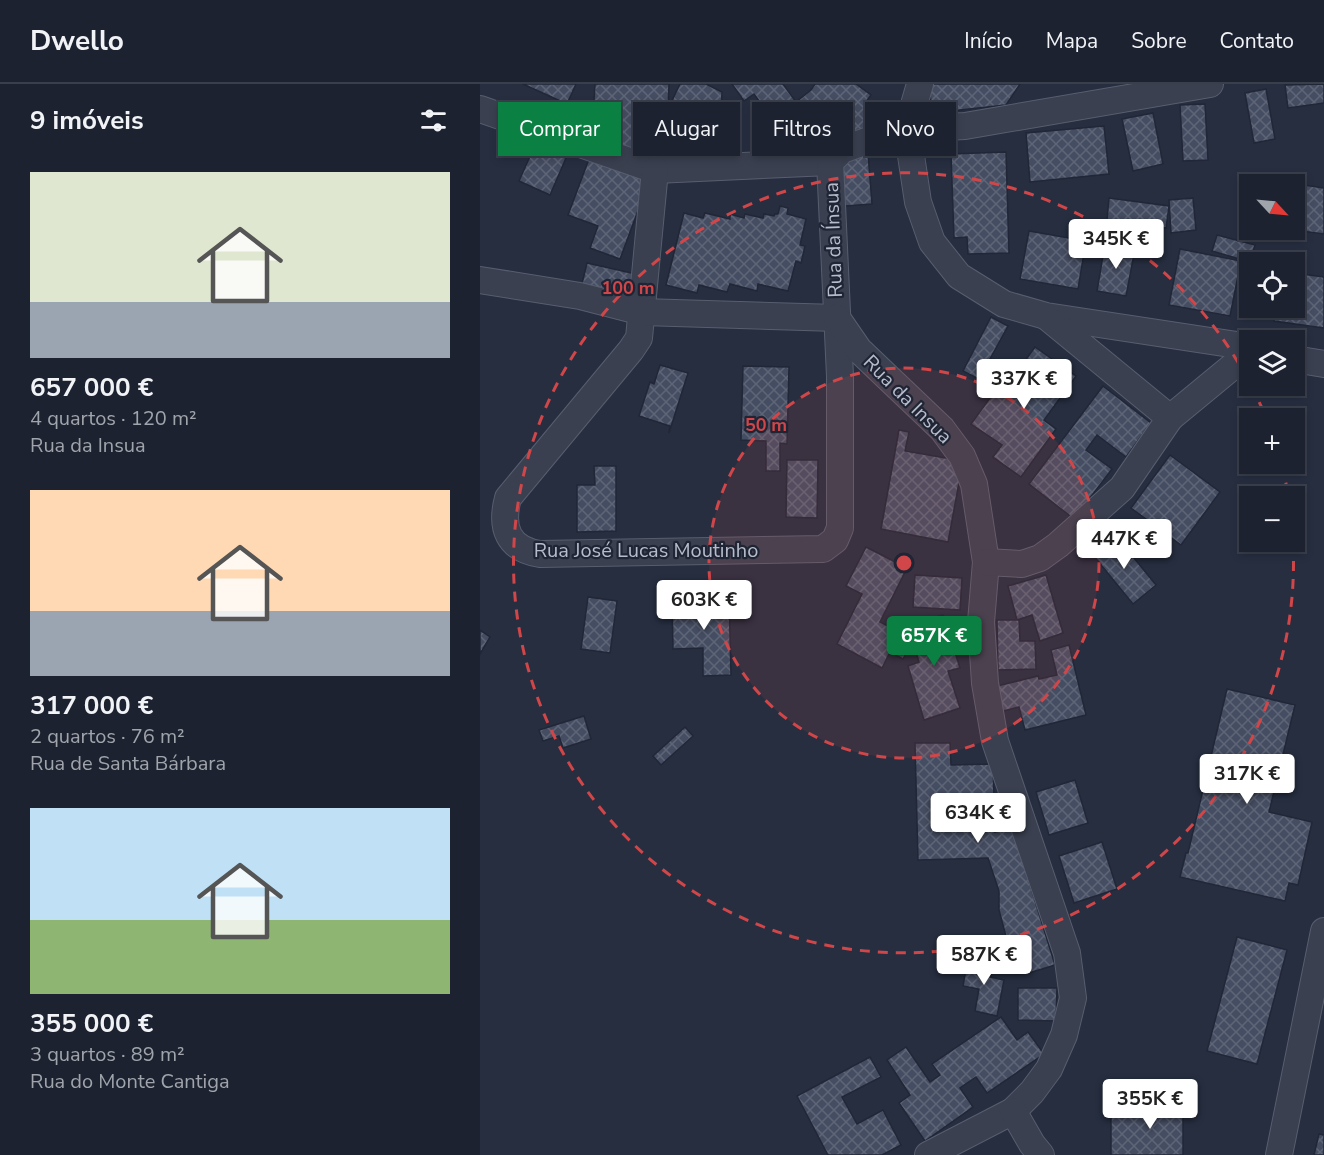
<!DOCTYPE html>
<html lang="pt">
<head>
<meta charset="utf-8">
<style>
  :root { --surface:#1c2230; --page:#252a38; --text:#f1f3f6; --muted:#a0a4ab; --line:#3a3f4c; --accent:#0b8043 }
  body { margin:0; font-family:"Nunito Sans",sans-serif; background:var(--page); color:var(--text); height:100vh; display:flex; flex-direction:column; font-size:22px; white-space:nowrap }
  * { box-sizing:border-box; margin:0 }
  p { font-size:20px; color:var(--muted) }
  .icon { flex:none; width:33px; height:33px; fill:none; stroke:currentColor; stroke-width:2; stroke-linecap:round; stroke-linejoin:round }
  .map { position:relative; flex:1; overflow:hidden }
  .details { display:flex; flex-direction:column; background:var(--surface); width:480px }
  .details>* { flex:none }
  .hud { position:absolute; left:18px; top:18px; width:570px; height:54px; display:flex; gap:12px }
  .needle { width:39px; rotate:116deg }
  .fabs { position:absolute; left:759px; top:90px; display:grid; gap:12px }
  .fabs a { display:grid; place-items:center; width:66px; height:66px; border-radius:0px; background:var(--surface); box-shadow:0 3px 9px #0003,0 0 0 2px var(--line); font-size:30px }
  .price { position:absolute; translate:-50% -51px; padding:0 14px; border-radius:6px; background:#fff; color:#222; font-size:20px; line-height:39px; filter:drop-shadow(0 2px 3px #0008) }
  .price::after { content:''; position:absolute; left:50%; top:36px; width:18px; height:14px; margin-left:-9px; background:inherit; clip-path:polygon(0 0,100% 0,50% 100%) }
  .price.on { background:var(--accent); color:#fff }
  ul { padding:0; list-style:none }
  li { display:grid; align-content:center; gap:12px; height:318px; padding:0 30px }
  li span { display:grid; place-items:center; height:186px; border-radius:0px; color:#555 }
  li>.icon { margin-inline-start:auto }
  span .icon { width:108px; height:108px; fill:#fffc; stroke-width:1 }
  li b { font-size:26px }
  h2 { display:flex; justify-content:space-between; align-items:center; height:72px; padding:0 30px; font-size:26px }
  .tag { padding:0 21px; border-radius:0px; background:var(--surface); box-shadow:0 3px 9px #0003,0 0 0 2px var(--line); font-size:21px; line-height:54px }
  .tag.on { background:var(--accent); color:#fff }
  header { display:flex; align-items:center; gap:36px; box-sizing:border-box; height:84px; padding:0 30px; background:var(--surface); border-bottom:2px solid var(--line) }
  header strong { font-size:28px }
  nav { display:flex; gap:33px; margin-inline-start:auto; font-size:21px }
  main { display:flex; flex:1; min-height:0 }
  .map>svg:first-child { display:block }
  .building { fill:url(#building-cross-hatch); stroke:#212737; stroke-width:1.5 }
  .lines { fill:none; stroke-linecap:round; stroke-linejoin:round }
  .minor-casing { stroke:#585e6e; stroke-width:28 }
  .minor { stroke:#3a4050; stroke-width:26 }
  .ring { fill:none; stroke:#d04649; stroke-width:3; stroke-dasharray:10 8 }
  .labels { text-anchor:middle; stroke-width:4.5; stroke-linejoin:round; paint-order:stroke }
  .street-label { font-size:20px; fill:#b7bccb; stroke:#1f2535 }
  .centre { fill:#d04649; stroke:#1f2535; stroke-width:3 }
  .ring-label { font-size:18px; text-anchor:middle; font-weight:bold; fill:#d04649; stroke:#1f2535; stroke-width:4.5; stroke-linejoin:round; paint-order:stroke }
</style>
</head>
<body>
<header>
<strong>Dwello</strong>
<nav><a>Início</a><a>Mapa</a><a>Sobre</a><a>Contato</a></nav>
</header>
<main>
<section class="details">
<h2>9 imóveis<svg class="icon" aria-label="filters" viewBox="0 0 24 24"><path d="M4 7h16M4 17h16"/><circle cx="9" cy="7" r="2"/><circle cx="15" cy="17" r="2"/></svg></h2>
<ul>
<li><span style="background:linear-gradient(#dfe7d0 70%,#9aa5b1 0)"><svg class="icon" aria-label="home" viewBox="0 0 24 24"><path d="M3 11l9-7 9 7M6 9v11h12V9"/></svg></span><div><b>657 000 €</b><p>4 quartos · 120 m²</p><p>Rua da Insua</p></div></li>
<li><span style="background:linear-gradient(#ffd9b3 65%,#9aa5b1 0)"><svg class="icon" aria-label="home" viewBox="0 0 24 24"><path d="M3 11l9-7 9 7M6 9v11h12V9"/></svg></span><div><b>317 000 €</b><p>2 quartos · 76 m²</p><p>Rua de Santa Bárbara</p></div></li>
<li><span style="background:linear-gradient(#bfe0f5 60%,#8fb573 0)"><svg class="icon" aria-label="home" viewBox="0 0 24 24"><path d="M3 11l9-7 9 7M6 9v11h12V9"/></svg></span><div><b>355 000 €</b><p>3 quartos · 89 m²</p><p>Rua do Monte Cantiga</p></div></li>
</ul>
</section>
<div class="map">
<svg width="844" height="1071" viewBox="0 0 844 1071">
  <defs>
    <pattern id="building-cross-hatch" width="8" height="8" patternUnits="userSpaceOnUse" patternTransform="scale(1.5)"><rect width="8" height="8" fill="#454d62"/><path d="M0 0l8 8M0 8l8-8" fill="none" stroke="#5e6577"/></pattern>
  </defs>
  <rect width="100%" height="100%" fill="#262e40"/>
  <g class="building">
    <path d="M43,0H96L87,20Z"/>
    <path d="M115,0H189L188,25L200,0H226L242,8L241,29L253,35V50L246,49L244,78L178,75L165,72L106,44L107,32L114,16Z"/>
    <path d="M252,0H303L316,18L331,6L335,0H376L391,11L385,19L396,35L347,71L315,27L296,40L274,10L264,17Z"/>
    <path d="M449,0H540L526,21L452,29Z"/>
    <path d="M844,0V19L808,24L805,1Z"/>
    <path d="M786,5L795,55L774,59L765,9Z"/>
    <path d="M725,20L728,76L703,77L700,21Z"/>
    <path d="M673,29L683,80L653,87L642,35Z"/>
    <path d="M624,42L629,90L550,98L546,49Z"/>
    <path d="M55,61L86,74L70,111L39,97Z"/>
    <path d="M526,68L529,169L488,170L487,153L474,154L471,70Z"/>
    <path d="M388,69L392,120L365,122L361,71Z"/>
    <path d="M109,75L169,97L140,175L110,164L118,142L88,131Z"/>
    <path d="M804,98L844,104V150L814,146V100H803Z"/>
    <path d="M629,114L689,122L686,144L627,136Z"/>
    <path d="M713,114L716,146L691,149L689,116Z"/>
    <path d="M300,122L308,124L307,130L326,135L320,161L325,162L321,179L316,177L308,207L278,200L277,207L250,200L247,208L219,201L217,209L186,201L204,129L223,134L225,129L250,135V130L264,134L265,130L283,134L284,130L294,132L295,130H298Z"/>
    <path d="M549,147L606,157L598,205L540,195Z"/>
    <path d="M737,151L775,161L770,178L732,167Z"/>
    <path d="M625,160L655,165L646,212L617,207Z"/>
    <path d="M700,165L761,177L750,232L689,221Z"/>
    <path d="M107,179L156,190L149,220L100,208Z"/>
    <path d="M814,189L844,193V244L794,237L796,224H814Z"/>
    <path d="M511,233L528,242L510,275L524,282L514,303L483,287Z"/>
    <path d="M555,263L596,292L564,336L576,345L541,393L513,373L522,361L491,340L526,292L531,296Z"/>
    <path d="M180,281L208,289L189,349L190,342L159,332L170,298L174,300Z"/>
    <path d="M263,282L309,283L307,360L300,359V387H286V357L261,356Z"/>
    <path d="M623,302L671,339L646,373L617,351L606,366L632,385L594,435L549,400Z"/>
    <path d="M419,346L429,348L425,367L483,377L468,458L401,445Z"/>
    <path d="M690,371L740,408L701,461L651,424Z"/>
    <path d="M307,376H338L337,434L306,433Z"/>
    <path d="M114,382H136V447L97,448V401H115Z"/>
    <path d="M636,452L676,501L653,520L613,471Z"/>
    <path d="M386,463L427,484L400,538L433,555L423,575L410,568L402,584L357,560L382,510L366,502Z"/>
    <path d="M435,491L482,494L480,526L433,523Z"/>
    <path d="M566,491L583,549L560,557L552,531L537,536L528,502Z"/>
    <path d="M249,512L251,591L223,592V564L193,565L192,514Z"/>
    <path d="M108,513L137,517L130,569L101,565Z"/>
    <path d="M463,531L480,584L468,587L480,624L444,636L428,582L439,578L428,542Z"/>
    <path d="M517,536H539L540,557H555L556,585L518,586Z"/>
    <path d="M0,546L10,553L0,570Z"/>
    <path d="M589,561L606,631L545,646L539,623L523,627L517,602L558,592L559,595L577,591L571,566Z"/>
    <path d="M747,605L815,621L789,728L832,738L818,801L809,799L805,817L700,793L706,769H708Z"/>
    <path d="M104,632L111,655L83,664L79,652L63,657L59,646Z"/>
    <path d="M205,643L213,652L181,681L173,672Z"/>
    <path d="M435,659H470L471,681L513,680L515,748L532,743L575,881L549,889L536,890L519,826V807L508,774L438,776Z"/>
    <path d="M595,696L608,739L569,751L556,708Z"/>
    <path d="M622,758L637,805L594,819L579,772Z"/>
    <path d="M757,853L807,866L777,980L727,967Z"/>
    <path d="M488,874L513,878L510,893L524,896L517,932L495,927L499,905L483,902Z"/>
    <path d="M538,904H577L576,937L538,936Z"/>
    <path d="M521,933L537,956L548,948L564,970L507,1009L496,993L480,1004L493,1023L445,1057L419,1019L430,1011L407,976L426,963L450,998L460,991L452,980Z"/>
    <path d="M390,973L401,993L362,1013L377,1040L403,1026L421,1061L402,1071H348L317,1012Z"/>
    <path d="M666,1014H703V1071H631V1029H666Z"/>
    <path d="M839,1050L844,1051V1071H834Z"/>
  </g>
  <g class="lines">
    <g class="minor-casing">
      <g id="minor">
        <path d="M440,0L427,45L438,118L452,158L479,192L524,220L566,232L770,263"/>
        <path d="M0,25L175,86L350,78L362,66L403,51L427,45L485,42L730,0"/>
        <path d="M175,86L159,254L151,266L28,414C20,444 28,465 60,470L343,465L355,456L360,444V292L350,78"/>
        <path d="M0,196L100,212L162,228L357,234"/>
        <path d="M567,233L690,334"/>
        <path d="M357,234L379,266L462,345L482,372L494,400L506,478L501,538L505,599L515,657L587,869L593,914L584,951L569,985L552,1008L533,1027L448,1071"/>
        <path d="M814,275L844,280"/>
        <path d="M506,478L542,480L560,474L578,461L642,404L690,334L770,268"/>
        <path d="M533,1027L552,1060L561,1071"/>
        <path d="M799,1071L844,847"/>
      </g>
    </g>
    <use href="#minor" class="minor"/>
  </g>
  <circle cx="424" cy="479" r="195" fill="#d04649" fill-opacity=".12"/>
  <g class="ring">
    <circle cx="424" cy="479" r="195"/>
    <path d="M771 302A390 390 0 0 1 786 333M802 381A390 390 0 0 1 808 411M813 459A390 390 0 1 1 768 296"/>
  </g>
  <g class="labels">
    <g class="street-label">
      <text transform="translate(353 156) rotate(-92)" y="7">Rua da Ínsua</text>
      <text transform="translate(428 315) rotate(45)" y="7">Rua da Insua</text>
      <text x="166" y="473">Rua José Lucas Moutinho</text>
    </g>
  </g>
  <circle cx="424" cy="479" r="9" class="centre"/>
  <g class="ring-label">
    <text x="148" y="210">100 m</text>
    <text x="286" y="347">50 m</text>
  </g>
</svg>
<div class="fabs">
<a><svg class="needle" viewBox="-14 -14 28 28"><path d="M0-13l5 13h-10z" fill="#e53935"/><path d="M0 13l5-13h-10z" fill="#a0a4ab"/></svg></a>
<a><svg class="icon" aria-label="locate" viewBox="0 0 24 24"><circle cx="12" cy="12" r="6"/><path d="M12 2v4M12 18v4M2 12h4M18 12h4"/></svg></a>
<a><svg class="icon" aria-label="layers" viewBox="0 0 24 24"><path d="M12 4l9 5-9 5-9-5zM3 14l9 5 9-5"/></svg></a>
<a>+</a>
<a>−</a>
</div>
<b class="price" style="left:636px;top:186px">345K €</b>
<b class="price" style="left:544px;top:326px">337K €</b>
<b class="price" style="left:644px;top:486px">447K €</b>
<b class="price" style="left:224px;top:547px">603K €</b>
<b class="price on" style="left:454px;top:583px">657K €</b>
<b class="price" style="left:767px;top:721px">317K €</b>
<b class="price" style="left:498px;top:760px">634K €</b>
<b class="price" style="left:504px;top:902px">587K €</b>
<b class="price" style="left:670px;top:1046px">355K €</b>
<div class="hud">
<a class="tag on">Comprar</a>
<a class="tag">Alugar</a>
<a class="tag">Filtros</a>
<a class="tag">Novo</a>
</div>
</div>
</main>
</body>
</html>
